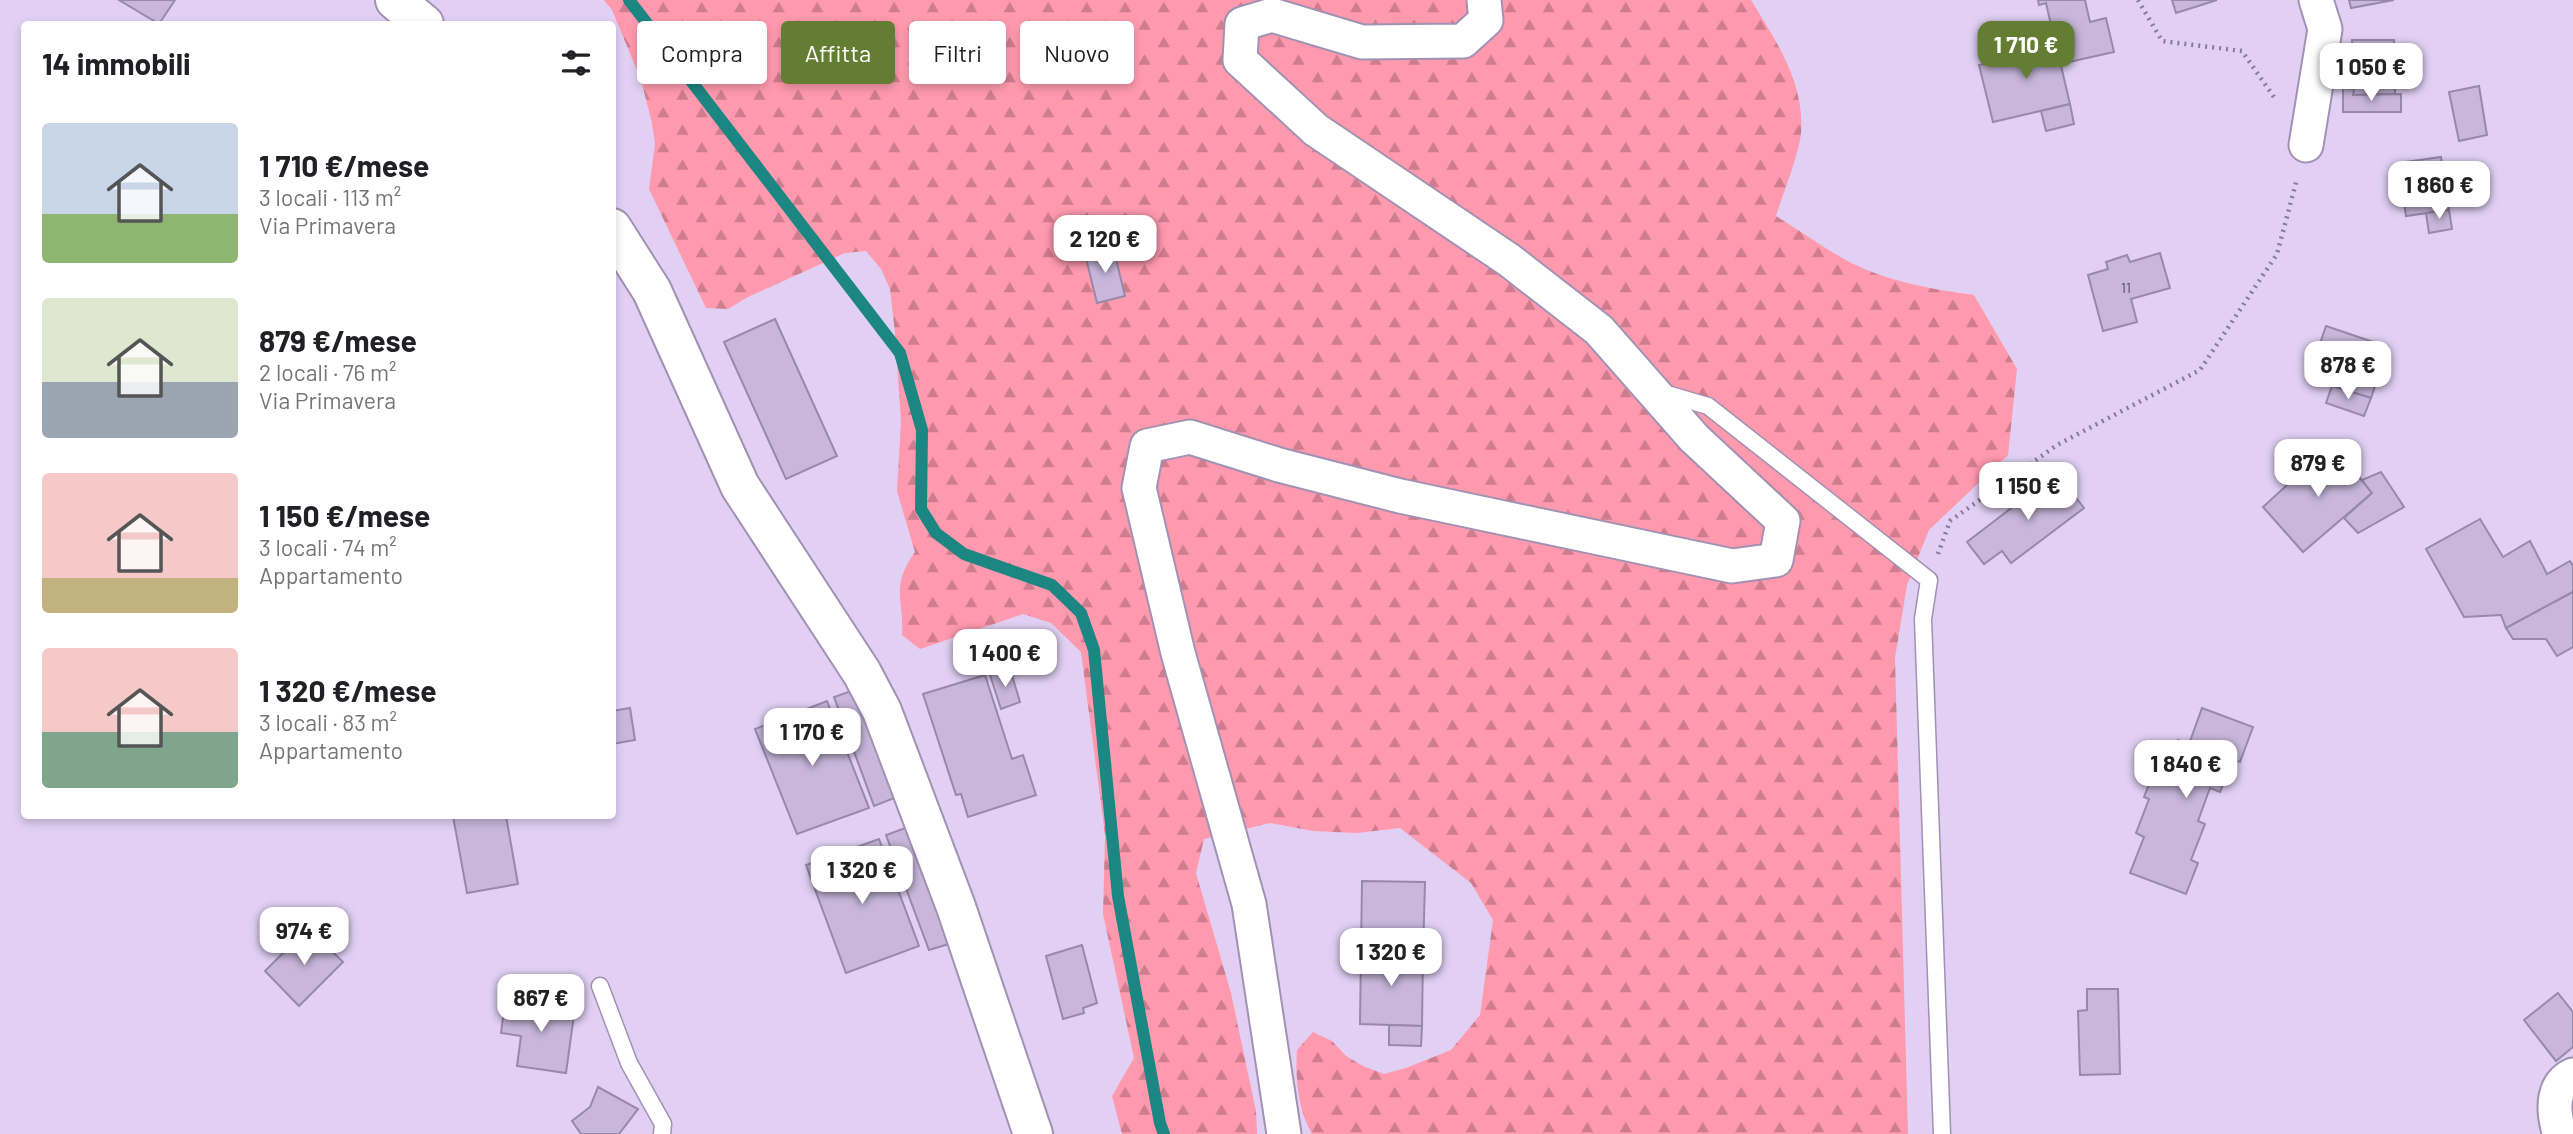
<!DOCTYPE html>
<html lang="it">
<head>
<meta charset="utf-8">
<style>
  :root { --surface:#fff; --page:#f6f6f6; --text:#202124; --muted:#757577; --accent:#637e33 }
  body { margin:0; font-family:Barlow,sans-serif; background:var(--page); color:var(--text); height:100vh; display:flex; flex-direction:column; font-size:26px; white-space:nowrap }
  * { box-sizing:border-box; margin:0 }
  p { font-size:23px; color:var(--muted) }
  .icon { flex:none; width:38px; height:38px; fill:none; stroke:currentColor; stroke-width:2; stroke-linecap:round; stroke-linejoin:round }
  .map { position:relative; flex:1; overflow:hidden }
  .details { position:absolute; left:21px; top:21px; width:595px; height:798px; display:flex; flex-direction:column; background:var(--surface); border-radius:7px; box-shadow:0 4px 10px #0003 }
  .details>* { flex:none }
  .top-card { position:absolute; left:637px; top:21px; width:665px; height:63px; display:flex; gap:14px }
  .price { position:absolute; translate:-50% -60px; padding:0 16px; border-radius:14px; background:#fff; color:#222; font-size:23px; line-height:46px; filter:drop-shadow(0 2px 4px #0008) }
  .price::after { content:''; position:absolute; left:50%; top:42px; width:21px; height:16px; margin-left:-10px; background:inherit; clip-path:polygon(0 0,100% 0,50% 100%) }
  .price.active { background:var(--accent); color:#fff }
  ul { padding:0; list-style:none }
  li { display:flex; align-items:center; gap:21px; height:175px; padding:0 21px }
  li span { display:grid; place-items:center; flex:none; width:196px; height:140px; border-radius:7px; color:#555 }
  li>.icon { margin-inline-start:auto }
  span .icon { width:84px; height:84px; fill:#fffc; stroke-width:1 }
  li b { font-size:30px }
  h2 { display:flex; justify-content:space-between; align-items:center; height:84px; padding:0 21px; font-size:30px }
  .tag { padding:0 24px; border-radius:7px; background:var(--surface); box-shadow:0 4px 10px #0003; font-size:24px; line-height:63px }
  .tag.active { background:var(--accent); color:#fff }
  .map>svg:first-child { display:block }
  .forest { fill:url(#forest-firs) }
  .lines { fill:none; stroke-linecap:round; stroke-linejoin:round }
  .stream { stroke:#1b8682; stroke-width:12 }
  .building { fill:#c8b7db; stroke:#9888aa; stroke-width:2 }
  .lane-casing { stroke:#a191b3; stroke-width:19 }
  .street-casing { stroke:#a191b3; stroke-width:37 }
  .secondary-casing { stroke:#a191b3; stroke-width:42 }
  .path { stroke:#887c95; stroke-width:4.5; stroke-dasharray:2 5; stroke-linecap:butt }
  .lane { stroke:#fff; stroke-width:16 }
  .street { stroke:#fff; stroke-width:33 }
  .secondary { stroke:#fff; stroke-width:38 }
  .labels { text-anchor:middle; stroke-width:5; stroke-linejoin:round; paint-order:stroke }
  .number-label { font-size:14px; fill:#4f4659 }
</style>
</head>
<body>
<div class="map">
<svg width="2573" height="1134" viewBox="0 0 2573 1134">
  <defs>
    <pattern id="forest-firs" width="22" height="20" patternUnits="userSpaceOnUse" patternTransform="scale(1.75)"><rect width="22" height="20" fill="#ff99ae"/><path d="M5 1l3.5 6h-7zM16 11l3.5 6h-7z" fill="#ce7c8e"/></pattern>
  </defs>
  <rect width="100%" height="100%" fill="#e1d0f4"/>
  <path class="forest" d="M604,0H1751C1776,41 1805,83 1801,133C1799,154 1783,194 1776,216C1799,230 1821,246 1844,259C1883,281 1931,289 1974,295L2017,369L2008,455L1929,530L1907,585L1895,658L1908,1134H1312C1298,1110 1295,1077 1297,1050L1313,1032L1332,1041L1346,1056L1363,1066L1384,1074L1406,1068L1451,1050L1480,1015L1493,920L1471,883L1400,828L1357,833L1313,831L1270,823L1204,839L1196,873L1231,993L1256,1111L1257,1134H1122L1112,1096L1134,1058L1103,914L1105,835L1081,652L1051,623L1023,614L920,649L902,635C904,596 890,588 915,552L897,491L901,422L895,333L890,289L881,269L866,251L845,253L746,298L728,309L706,308L649,189L655,144L652,123L641,80L612,10Z"/>
  <g class="lines">
    <path class="stream" d="M629,0L900,353L922,430L921,509L936,533L964,554L1052,585L1081,613L1094,650L1118,896L1160,1123L1164,1134"/>
  </g>
  <g class="building">
    <path d="M119,0H175L159,24Z"/>
    <path d="M2038,0H2085L2090,22L2106,18L2114,52L2060,64L2046,3L2039,5Z"/>
    <path d="M2172,0H2217L2176,13Z"/>
    <path d="M2349,0H2394L2351,8Z"/>
    <path d="M2054,36L2070,104L1993,122L1979,65L2023,55L2021,43Z"/>
    <path d="M2352,40H2394L2395,94L2353,95L2354,89L2343,88V77H2353Z"/>
    <path d="M2479,86L2487,135L2459,141L2449,92Z"/>
    <path d="M2343,88L2354,89L2353,95L2401,94V112H2343Z"/>
    <path d="M2070,104L2074,124L2046,131L2041,111Z"/>
    <path d="M2441,157L2449,210L2406,216L2398,163Z"/>
    <path d="M2449,210L2452,229L2429,233L2426,213Z"/>
    <path d="M1113,247L1125,296L1097,303L1085,254Z"/>
    <path d="M2160,253L2170,288L2131,299L2137,322L2103,331L2088,275L2108,269L2106,262L2127,255L2130,262Z"/>
    <path d="M775,319L837,456L786,479L724,342Z"/>
    <path d="M2326,326L2388,347L2371,398L2308,378Z"/>
    <path d="M2332,386L2371,398L2364,416L2326,403Z"/>
    <path d="M2332,444L2372,493L2303,552L2263,507Z"/>
    <path d="M2381,472L2404,507L2358,533L2344,518L2372,493L2362,480Z"/>
    <path d="M2057,473L2084,508L2011,563L2002,551L1984,564L1967,542Z"/>
    <path d="M2480,519L2503,557L2530,541L2547,574L2570,561L2573,566V592L2506,628L2501,615L2464,617L2426,549Z"/>
    <path d="M2573,592V647L2557,656L2546,639H2513L2506,628Z"/>
    <path d="M1010,669L1020,702L1001,709L990,675Z"/>
    <path d="M985,675L1012,759L1023,755L1036,795L968,817L961,794L956,795L923,694Z"/>
    <path d="M857,689L897,797L874,806L834,697Z"/>
    <path d="M827,701L869,808L797,834L755,729Z"/>
    <path d="M630,708L635,740L612,744V711Z"/>
    <path d="M2202,708L2253,727L2240,762L2233,759L2220,792L2210,788L2198,821L2205,824L2191,860L2198,863L2186,894L2130,873L2144,837L2136,833L2149,799L2144,797L2156,767L2166,771L2178,740L2189,744Z"/>
    <path d="M453,816H506L518,884L467,893Z"/>
    <path d="M908,827L952,943L929,950L886,835Z"/>
    <path d="M879,839L919,946L846,973L806,865Z"/>
    <path d="M1362,881L1425,882L1423,953L1361,950Z"/>
    <path d="M308,928L343,962L299,1006L265,971Z"/>
    <path d="M1082,945L1097,1003L1083,1008L1084,1013L1063,1019L1046,956Z"/>
    <path d="M1361,950L1423,953L1422,1026L1360,1024Z"/>
    <path d="M2087,989H2118L2120,1074L2080,1075L2078,1011L2087,1010Z"/>
    <path d="M551,993L568,995L566,1013L574,1015L566,1073L517,1066L521,1036L501,1033L505,1003L549,1009Z"/>
    <path d="M2558,993L2573,1012V1047L2556,1061L2524,1020Z"/>
    <path d="M1389,1025L1422,1026L1421,1046L1389,1045Z"/>
    <path d="M598,1087L638,1109L619,1134H581L572,1121L590,1107Z"/>
  </g>
  <g class="lines">
    <g class="lane-casing">
      <g id="lane">
        <path d="M1660,392L1708,406L1929,580L1923,619L1942,1134"/>
        <path d="M600,986L629,1063L663,1124L662,1134"/>
      </g>
    </g>
    <g class="street-casing">
      <g id="street">
        <path d="M2306,145L2325,29L2316,0"/>
        <path d="M1284,1134L1249,904L1178,653L1139,488L1147,446L1190,437L1279,465L1400,496L1732,566L1776,560L1783,521L1694,438L1599,330L1509,260L1316,130L1240,60L1242,24L1272,15L1362,42L1463,41L1486,20L1484,0"/>
        <path d="M2566,1134L2558,1128C2553,1109 2552,1085 2573,1075"/>
      </g>
    </g>
    <g class="secondary-casing">
      <g id="secondary">
        <path d="M395,0L424,24"/>
        <path d="M612,228L652,291L740,486L862,673L882,711L956,907L1033,1134"/>
      </g>
    </g>
    <g class="path">
      <path d="M2138,0L2162,41L2242,51L2276,100"/>
      <path d="M1938,554L1950,521L2057,445L2200,370L2277,254L2297,179"/>
    </g>
    <use href="#lane" class="lane"/>
    <use href="#street" class="street"/>
    <use href="#secondary" class="secondary"/>
  </g>
  <g class="labels">
    <g class="number-label">
      <text x="2126" y="293">11</text>
    </g>
  </g>
</svg>
<b class="price active" style="left:2026px;top:81px">1 710 €</b>
<b class="price" style="left:2371px;top:103px">1 050 €</b>
<b class="price" style="left:2439px;top:221px">1 860 €</b>
<b class="price" style="left:1105px;top:275px">2 120 €</b>
<b class="price" style="left:2348px;top:401px">878 €</b>
<b class="price" style="left:2318px;top:499px">879 €</b>
<b class="price" style="left:2028px;top:522px">1 150 €</b>
<b class="price" style="left:1005px;top:689px">1 400 €</b>
<b class="price" style="left:812px;top:768px">1 170 €</b>
<b class="price" style="left:2186px;top:800px">1 840 €</b>
<b class="price" style="left:862px;top:906px">1 320 €</b>
<b class="price" style="left:304px;top:967px">974 €</b>
<b class="price" style="left:1391px;top:988px">1 320 €</b>
<b class="price" style="left:541px;top:1034px">867 €</b>
<div class="top-card">
<a class="tag">Compra</a>
<a class="tag active">Affitta</a>
<a class="tag">Filtri</a>
<a class="tag">Nuovo</a>
</div>
<section class="details">
<h2>14 immobili<svg class="icon" aria-label="filters" viewBox="0 0 24 24"><path d="M4 7h16M4 17h16"/><circle cx="9" cy="7" r="2"/><circle cx="15" cy="17" r="2"/></svg></h2>
<ul>
<li><span style="background:linear-gradient(#c9d6e8 65%,#8fb573 0)"><svg class="icon" aria-label="home" viewBox="0 0 24 24"><path d="M3 11l9-7 9 7M6 9v11h12V9"/></svg></span><div><b>1 710 €/mese</b><p>3 locali · 113 m²</p><p>Via Primavera</p></div></li>
<li><span style="background:linear-gradient(#dfe7d0 60%,#9aa5b1 0)"><svg class="icon" aria-label="home" viewBox="0 0 24 24"><path d="M3 11l9-7 9 7M6 9v11h12V9"/></svg></span><div><b>879 €/mese</b><p>2 locali · 76 m²</p><p>Via Primavera</p></div></li>
<li><span style="background:linear-gradient(#f6c9c9 75%,#c2b280 0)"><svg class="icon" aria-label="home" viewBox="0 0 24 24"><path d="M3 11l9-7 9 7M6 9v11h12V9"/></svg></span><div><b>1 150 €/mese</b><p>3 locali · 74 m²</p><p>Appartamento</p></div></li>
<li><span style="background:linear-gradient(#f6c9c9 60%,#7fa58c 0)"><svg class="icon" aria-label="home" viewBox="0 0 24 24"><path d="M3 11l9-7 9 7M6 9v11h12V9"/></svg></span><div><b>1 320 €/mese</b><p>3 locali · 83 m²</p><p>Appartamento</p></div></li>
</ul>
</section>
</div>
</body>
</html>
